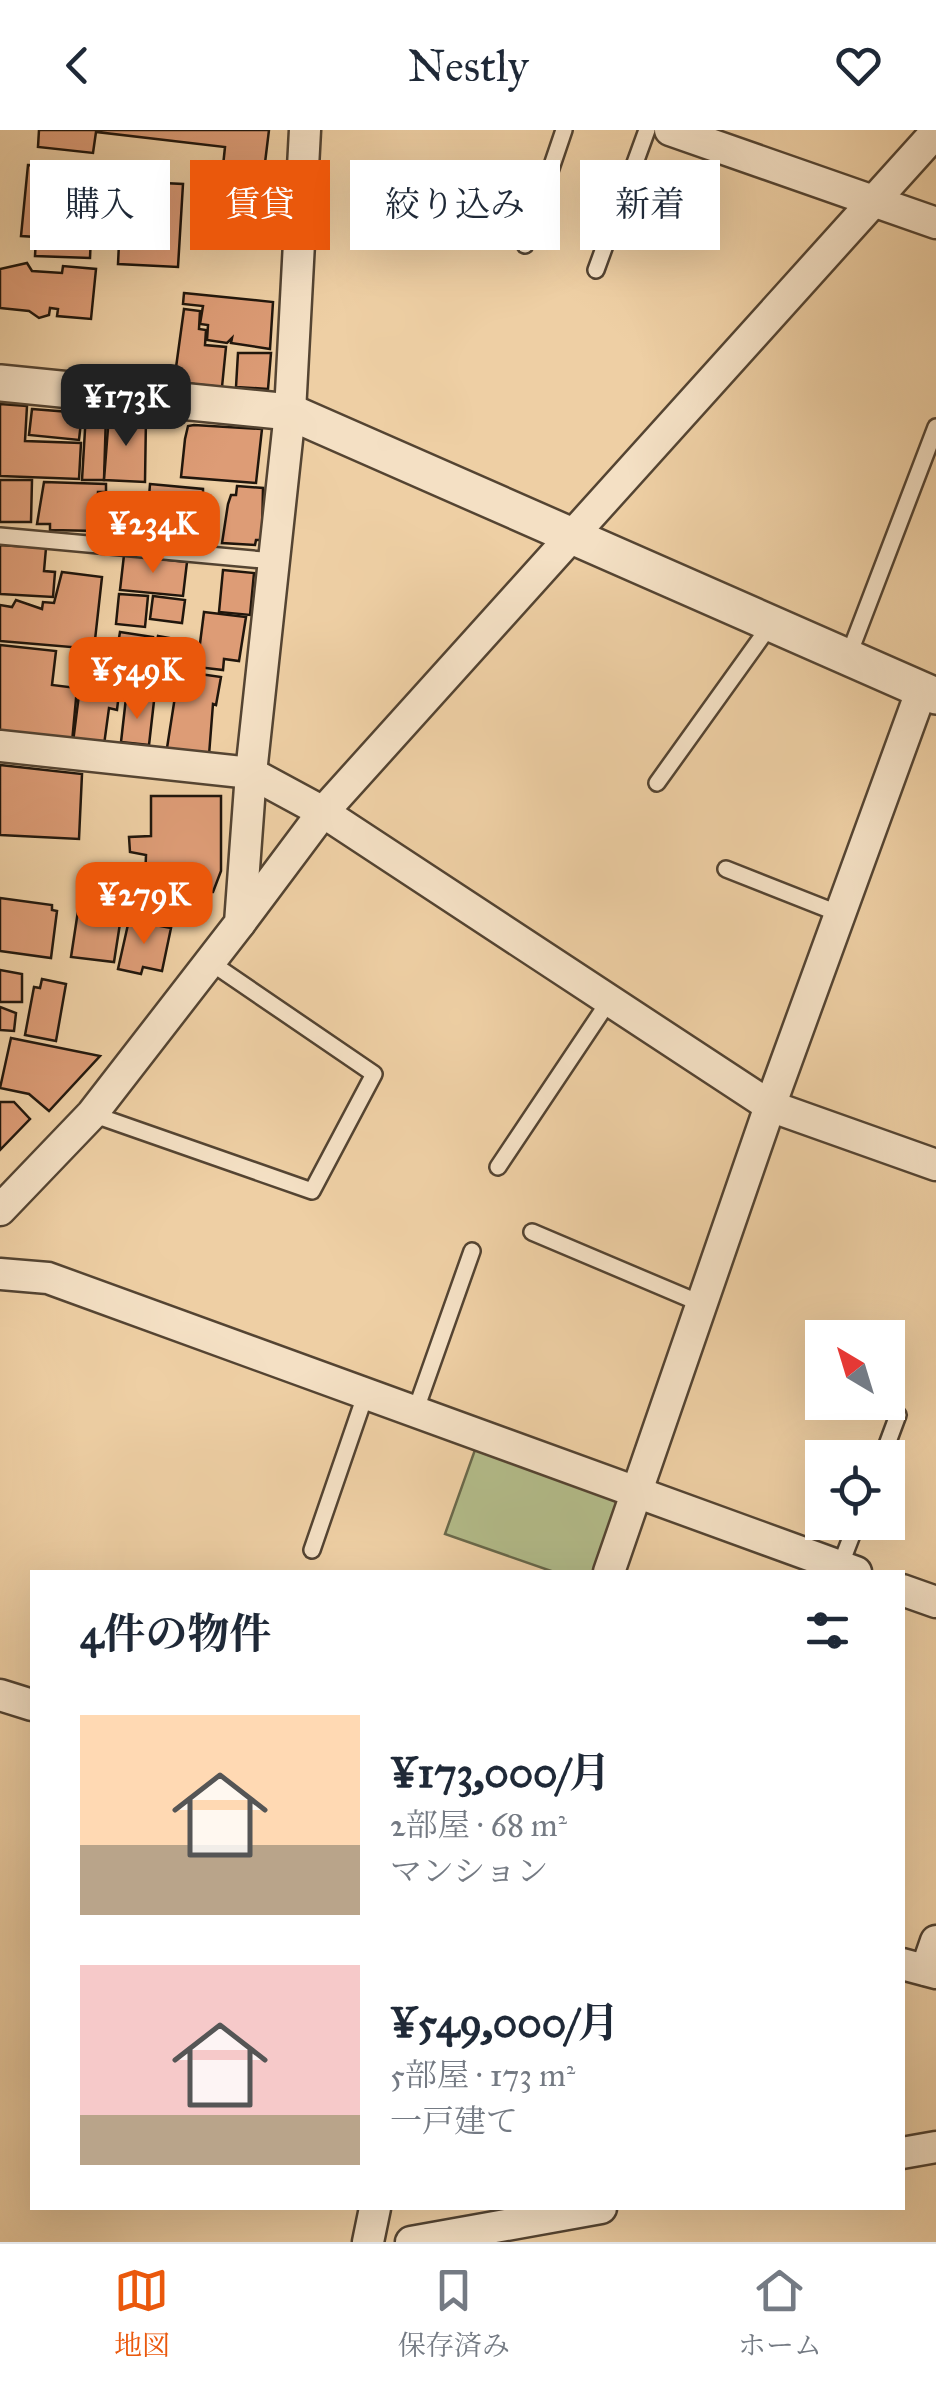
<!DOCTYPE html>
<html lang="ja">
<head>
<meta charset="utf-8">
<style>
  :root { --surface:#fff; --page:#f2f2f3; --text:#1f2937; --muted:#747a83; --line:#e0e1e3; --accent:#ea580c }
  body { margin:0; font-family:"IM FELL Great Primer","Noto Serif JP",serif; background:var(--page); color:var(--text); height:100vh; display:flex; flex-direction:column; font-size:38px; white-space:nowrap }
  * { box-sizing:border-box; margin:0 }
  p { font-size:32px; color:var(--muted) }
  .icon { flex:none; width:55px; height:55px; fill:none; stroke:currentColor; stroke-width:2; stroke-linecap:round; stroke-linejoin:round }
  .map { position:relative; flex:1; overflow:hidden }
  .sheet { position:absolute; left:30px; top:1440px; width:875px; height:640px; display:flex; flex-direction:column; background:var(--surface); border-radius:0px; box-shadow:0 10px 40px #0002 }
  .sheet>* { flex:none }
  .top-card { position:absolute; left:30px; top:30px; width:878px; height:90px; display:flex; gap:20px }
  .needle { width:65px; rotate:322deg }
  .controls { position:absolute; left:805px; top:1190px; display:grid; gap:20px }
  .controls a { display:grid; place-items:center; width:100px; height:100px; border-radius:0px; background:var(--surface); box-shadow:0 10px 40px #0002; font-size:50px }
  .price { position:absolute; translate:-50% -85px; padding:0 22px; border-radius:20px; background:var(--accent); color:#fff; font-size:32px; line-height:65px; filter:drop-shadow(0 2px 5px #0008) }
  .price::after { content:''; position:absolute; left:50%; top:60px; width:30px; height:22px; margin-left:-15px; background:inherit; clip-path:polygon(0 0,100% 0,50% 100%) }
  .price.selected { background:#222; color:#fff }
  ul { padding:0; list-style:none }
  li { display:flex; align-items:center; gap:30px; height:250px; padding:0 50px }
  li span { display:grid; place-items:center; flex:none; width:280px; height:200px; border-radius:0px; color:#555 }
  li>.icon { margin-inline-start:auto }
  span .icon { width:120px; height:120px; fill:#fffc; stroke-width:1 }
  li b { font-size:42px }
  h2 { display:flex; justify-content:space-between; align-items:center; height:120px; padding:0 50px; font-size:42px }
  .tag { padding:0 35px; border-radius:0px; background:var(--surface); box-shadow:0 10px 40px #0002; font-size:35px; line-height:90px }
  .tag.selected { background:var(--accent); color:#fff }
  header { display:flex; justify-content:space-between; align-items:center; height:130px; padding:0 50px; background:var(--surface); font-size:45px; font-weight:600 }
  .tabs { display:flex; justify-content:space-around; align-items:center; height:140px; border-top:2px solid var(--line); background:var(--surface); font-size:28px; color:var(--muted) }
  .tabs a { display:grid; justify-items:center; gap:5px }
  .tabs .selected { color:var(--accent) }
  .map>svg:first-child { display:block }
  .green { fill:#b3bc8a; stroke:#6a694b; stroke-width:2.5 }
  .building { fill:#dd9c76; stroke:#20160c; stroke-width:2.5 }
  .lines { fill:none; stroke-linecap:round; stroke-linejoin:round }
  .service-casing { stroke:#544432; stroke-width:20 }
  .minor-casing { stroke:#544432; stroke-width:35 }
  .tertiary-casing { stroke:#544432; stroke-width:40 }
  .service { stroke:#f4e0c4; stroke-width:15 }
  .minor { stroke:#f4e0c4; stroke-width:30 }
  .tertiary { stroke:#f4e0c4; stroke-width:35 }
</style>
</head>
<body>
<header><svg class="icon" aria-label="back" viewBox="0 0 24 24"><path d="M15 5l-7 7 7 7"/></svg>Nestly<svg class="icon" aria-label="heart" viewBox="0 0 24 24"><path d="M12 20l-8-8c-3-5 5-10 8-4 3-6 11-1 8 4z"/></svg></header>
<div class="map">
<svg width="936" height="2112" viewBox="0 0 936 2112">
  <rect width="100%" height="100%" fill="#eecfa4"/>
  <filter id="stains"><feTurbulence type="fractalNoise" baseFrequency=".002" numOctaves="4"/><feColorMatrix values="0 0 0 0 .2 0 0 0 0 .09 0 0 0 0 .02 0 0 0 .5 -.17"/></filter>
  <radialGradient id="worn" r=".72"><stop offset=".6" stop-color="#630" stop-opacity="0"/><stop offset="1" stop-color="#630" stop-opacity=".3"/></radialGradient>
  <path class="green" d="M476,1317L623,1369L597,1442H554L445,1404Z"/>
  <g class="building">
    <path d="M39,0H269L264,41L223,36L225,17L96,2L93,23L38,17Z"/>
    <path d="M28,35L94,38L90,128L35,126L36,107L21,106Z"/>
    <path d="M206,50L261,51L259,101L230,99L231,91L204,90Z"/>
    <path d="M122,51L183,54L178,137L118,134Z"/>
    <path d="M27,133L32,141L62,143L63,136L96,139L91,189L57,186L58,179L50,178L49,185L39,188L29,181L0,178V139Z"/>
    <path d="M184,163L273,172L270,219L231,213L232,208L227,213L207,210L208,195L200,194L203,176L183,174Z"/>
    <path d="M184,179L200,181L199,199L206,200L205,215L226,217L222,257L174,252Z"/>
    <path d="M238,223H271L268,259L236,257Z"/>
    <path d="M0,274L27,276L25,311L81,313L79,349L0,346Z"/>
    <path d="M32,279L82,283L79,310L29,305Z"/>
    <path d="M86,283L106,284L104,350H82Z"/>
    <path d="M109,285L146,286L145,352L104,350Z"/>
    <path d="M194,295L262,299L256,353L181,347L185,309L188,296Z"/>
    <path d="M0,350H32L31,392H0Z"/>
    <path d="M44,352L106,354V362H98L97,379L104,380L98,401L50,400V394H37Z"/>
    <path d="M150,354L203,359V369H208L207,401H201V411H166V403L153,402V381H148Z"/>
    <path d="M237,356L263,358L262,410H256L255,415L222,413L228,374L231,365H236Z"/>
    <path d="M0,415L46,418L44,441L55,442L53,467L0,464Z"/>
    <path d="M124,425L187,432L183,466L120,460Z"/>
    <path d="M223,440L254,443L250,485L219,482Z"/>
    <path d="M62,442L102,447L94,519L0,511V475L12,477L16,470L42,479L43,472L54,473Z"/>
    <path d="M119,464L148,466L145,497L116,494Z"/>
    <path d="M153,466L185,470L182,493L150,489Z"/>
    <path d="M204,482L246,487L239,531L224,529L223,540L197,537Z"/>
    <path d="M120,502L153,507L151,525L117,520Z"/>
    <path d="M158,506L186,511L182,531L154,526Z"/>
    <path d="M0,515L56,521L52,555L77,558L72,612L0,604Z"/>
    <path d="M84,525L123,530L117,580L109,578L104,615L73,612Z"/>
    <path d="M133,527L162,532L155,569L126,563Z"/>
    <path d="M179,541L221,547L216,575L213,574L209,625L167,618Z"/>
    <path d="M126,568L154,571L149,615L121,612Z"/>
    <path d="M0,635L82,644L79,709L0,705Z"/>
    <path d="M151,666H221V741L213,762H198V779L189,789L129,788V750H145L146,725L130,722L129,707L151,706Z"/>
    <path d="M0,768L52,775V780L57,781L51,828L0,821Z"/>
    <path d="M78,781L121,787L114,832L71,827Z"/>
    <path d="M129,790L171,798L162,841L143,837L141,844L118,839Z"/>
    <path d="M0,840L22,844V872H0Z"/>
    <path d="M42,849L66,854L56,911L25,905L34,857L40,858Z"/>
    <path d="M0,877L16,883L14,901L0,900Z"/>
    <path d="M11,908L100,926L49,981L29,964L0,958Z"/>
    <path d="M0,972H14L30,989L0,1020Z"/>
  </g>
  <g class="lines">
    <g class="service-casing">
      <g id="service">
        <path d="M525,115L564,0"/>
        <path d="M596,140L647,0"/>
        <path d="M0,406L274,431"/>
        <path d="M848,527L936,297"/>
        <path d="M657,653L771,494"/>
        <path d="M726,739L840,784"/>
        <path d="M92,984L312,1061L374,944L210,832"/>
        <path d="M498,1037L609,871"/>
        <path d="M532,1102L702,1174"/>
        <path d="M415,1282L472,1121"/>
        <path d="M882,1328L898,1285"/>
        <path d="M312,1420L366,1263"/>
        <path d="M840,1436L857,1392"/>
      </g>
    </g>
    <g class="minor-casing">
      <g id="minor">
        <path d="M670,0L936,93"/>
        <path d="M0,616L251,643L323,682L770,976L936,1035"/>
        <path d="M240,793L323,682L936,2"/>
        <path d="M0,1080L92,984L240,793L251,643L290,282L305,0"/>
        <path d="M0,1144L48,1148L856,1442"/>
        <path d="M609,1442L770,976L922,559"/>
        <path d="M902,1460L936,1472"/>
        <path d="M0,1565L32,1575"/>
        <path d="M902,1834L936,1843"/>
        <path d="M926,1840L936,1811"/>
        <path d="M902,2023L936,2017"/>
        <path d="M368,2112L375,2078"/>
        <path d="M411,2112L601,2078"/>
      </g>
    </g>
    <g class="tertiary-casing">
      <path id="tertiary" d="M0,253L290,282L936,566"/>
    </g>
    <use href="#service" class="service"/>
    <use href="#minor" class="minor"/>
    <use href="#tertiary" class="tertiary"/>
  </g>
  <rect width="100%" height="100%" filter="url(#stains)"/>
  <rect width="100%" height="100%" fill="url(#worn)"/>
</svg>
<div class="controls">
<a><svg class="needle" viewBox="-14 -14 28 28"><path d="M0-13l5 13h-10z" fill="#e53935"/><path d="M0 13l5-13h-10z" fill="#747a83"/></svg></a>
<a><svg class="icon" aria-label="locate" viewBox="0 0 24 24"><circle cx="12" cy="12" r="6"/><path d="M12 2v4M12 18v4M2 12h4M18 12h4"/></svg></a>
</div>
<b class="price selected" style="left:126px;top:319px">¥173K</b>
<b class="price" style="left:153px;top:446px">¥234K</b>
<b class="price" style="left:137px;top:592px">¥549K</b>
<b class="price" style="left:144px;top:817px">¥279K</b>
<div class="top-card">
<a class="tag">購入</a>
<a class="tag selected">賃貸</a>
<a class="tag">絞り込み</a>
<a class="tag">新着</a>
</div>
<section class="sheet">
<h2>4件の物件<svg class="icon" aria-label="filters" viewBox="0 0 24 24"><path d="M4 7h16M4 17h16"/><circle cx="9" cy="7" r="2"/><circle cx="15" cy="17" r="2"/></svg></h2>
<ul>
<li><span style="background:linear-gradient(#ffd9b3 65%,#b9a48a 0)"><svg class="icon" aria-label="home" viewBox="0 0 24 24"><path d="M3 11l9-7 9 7M6 9v11h12V9"/></svg></span><div><b>¥173,000/月</b><p>2部屋 · 68 m²</p><p>マンション</p></div></li>
<li><span style="background:linear-gradient(#f6c9c9 75%,#b9a48a 0)"><svg class="icon" aria-label="home" viewBox="0 0 24 24"><path d="M3 11l9-7 9 7M6 9v11h12V9"/></svg></span><div><b>¥549,000/月</b><p>5部屋 · 173 m²</p><p>一戸建て</p></div></li>
</ul>
</section>
</div>
<nav class="tabs">
<a class="selected"><svg class="icon" aria-label="map" viewBox="0 0 24 24"><path d="M3 6l6-2 6 2 6-2v14l-6 2-6-2-6 2zM9 4v14M15 6v14"/></svg>地図</a>
<a><svg class="icon" aria-label="saved" viewBox="0 0 24 24"><path d="M7 4h10v16l-5-4-5 4z"/></svg>保存済み</a>
<a><svg class="icon" aria-label="home" viewBox="0 0 24 24"><path d="M3 11l9-7 9 7M6 9v11h12V9"/></svg>ホーム</a>
</nav>
</body>
</html>
